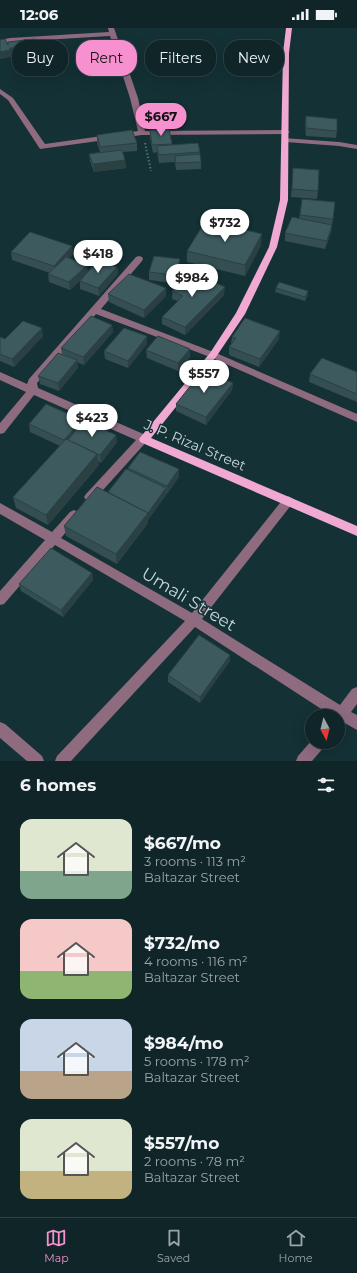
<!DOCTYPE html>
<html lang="en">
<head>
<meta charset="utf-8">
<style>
  :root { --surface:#0f2528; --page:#182d30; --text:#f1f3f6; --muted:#9ba5a8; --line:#2f4245; --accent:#f690cf }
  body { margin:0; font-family:Montserrat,sans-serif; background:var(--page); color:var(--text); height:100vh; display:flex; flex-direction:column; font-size:15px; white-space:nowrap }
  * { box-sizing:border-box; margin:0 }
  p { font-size:13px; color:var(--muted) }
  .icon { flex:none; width:22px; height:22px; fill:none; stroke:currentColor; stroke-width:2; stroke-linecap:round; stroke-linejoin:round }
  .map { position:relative; height:733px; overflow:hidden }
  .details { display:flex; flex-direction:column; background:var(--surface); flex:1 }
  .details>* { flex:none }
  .top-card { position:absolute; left:12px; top:12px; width:333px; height:36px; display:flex; gap:8px }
  .needle { width:26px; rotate:173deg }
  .buttons { position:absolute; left:305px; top:681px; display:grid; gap:8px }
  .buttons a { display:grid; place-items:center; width:40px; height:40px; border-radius:50%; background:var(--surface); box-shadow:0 4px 16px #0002,0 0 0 1px var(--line); font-size:20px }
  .price { position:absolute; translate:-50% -34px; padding:0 9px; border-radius:14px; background:#fff; color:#222; font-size:13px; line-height:26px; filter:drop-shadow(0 1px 2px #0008) }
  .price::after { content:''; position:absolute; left:50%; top:24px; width:12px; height:9px; margin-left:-6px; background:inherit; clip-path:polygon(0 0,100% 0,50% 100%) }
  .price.selected { background:var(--accent); color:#111 }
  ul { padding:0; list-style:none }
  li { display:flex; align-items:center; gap:12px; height:100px; padding:0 20px }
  li span { display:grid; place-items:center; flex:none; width:112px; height:80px; border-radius:12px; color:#555 }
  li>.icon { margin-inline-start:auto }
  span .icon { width:48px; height:48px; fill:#fffc; stroke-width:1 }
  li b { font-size:17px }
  h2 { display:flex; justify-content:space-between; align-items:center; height:48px; padding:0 20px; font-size:17px }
  .tag { padding:0 14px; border-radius:16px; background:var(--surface); box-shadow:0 4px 16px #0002,0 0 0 1px var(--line); font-size:14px; line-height:36px }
  .tag.selected { background:var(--accent); color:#111 }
  .status { display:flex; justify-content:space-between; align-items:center; height:28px; padding:0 20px; background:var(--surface); direction:ltr }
  .status svg { height:11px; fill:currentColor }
  .tabs { display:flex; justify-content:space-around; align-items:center; height:56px; border-top:1px solid var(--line); background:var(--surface); font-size:11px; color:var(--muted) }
  .tabs a { display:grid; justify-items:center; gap:2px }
  .tabs .selected { color:var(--accent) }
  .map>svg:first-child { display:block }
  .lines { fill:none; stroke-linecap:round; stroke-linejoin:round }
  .path { stroke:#576f73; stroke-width:2; stroke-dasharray:1.5 2; stroke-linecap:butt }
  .minor { fill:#8e6b7f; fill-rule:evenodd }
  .major { fill:#f0a9d3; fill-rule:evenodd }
  .wall { fill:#344e52 }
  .shaded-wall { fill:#2b4042 }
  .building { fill:#3d5b5f; stroke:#2b4042 }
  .labels { text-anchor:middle; stroke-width:3; stroke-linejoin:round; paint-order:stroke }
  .street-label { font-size:14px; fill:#c6d6d8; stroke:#143135 }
  .near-street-label { font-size:17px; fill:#c6d6d8; stroke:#143135 }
</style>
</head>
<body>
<div class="status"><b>12:06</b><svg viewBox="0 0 49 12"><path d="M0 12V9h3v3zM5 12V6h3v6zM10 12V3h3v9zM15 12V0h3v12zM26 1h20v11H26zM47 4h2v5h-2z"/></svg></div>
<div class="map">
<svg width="357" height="733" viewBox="0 0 357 733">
  <rect width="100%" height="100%" fill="#143135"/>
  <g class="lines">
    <path class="path" d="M145,115L151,143"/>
    <g class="minor">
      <path d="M108,0H114L138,70L145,103L286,102L290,104L286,106L142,107L40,121L8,72L0,66V61L13,70L45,116L138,103L130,70L110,8L10,14L0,16V12L10,10L109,4Z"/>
      <path d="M283,110L339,114L357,117V121L339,118L286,114H283Z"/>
      <path d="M139,228L142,229L143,231L142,233L101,281L216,325L357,386V394L210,329L96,286L37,355L38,360L148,408L149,411L94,472L90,474L86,472L84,469L86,466L136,412L34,367L4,405L0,406V395L26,364L0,352V344L27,356L29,351L136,229Z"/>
      <path d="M288,468L292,470L294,473L292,476L202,591L340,677L352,661L357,659V676L351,684L357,687V702L343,694L338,697V688H332L195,599L71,733H55L57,728L185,593L55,517L4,576L0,577V563L45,512L0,486V475L52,504L70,484L74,482L78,484L80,487L78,490L61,510L192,585L284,470Z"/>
      <path d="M0,694L5,696L42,728L44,733H27L0,710Z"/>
      <path d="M312,712V714H326L324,719L312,733H296L298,728Z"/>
    </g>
    <path class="major" d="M286,0H292L289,25L288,172L277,219L245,286L216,329L151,410L357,498V508L140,414L139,411L210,325L236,285L269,219L280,172L283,25Z"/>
  </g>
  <g class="wall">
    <path d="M8,17L40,29L18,32L16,27H11L12,29Z"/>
    <path d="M306,88L337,103L336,110L306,108L305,95Z"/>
    <path d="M169,101L172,117L200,124L201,134V141L176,142L175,134L159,135L157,124L153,125L150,110V102Z"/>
    <path d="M97,107L137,115V123L122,124L125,132L126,140L94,144L90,133L89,126L100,124L97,115Z"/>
    <path d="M293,140L318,163L317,171L291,169Z"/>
    <path d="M302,171L333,191L331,205L325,221L285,213V205L299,191Z"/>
    <path d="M261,217L245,248L187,234V223Z"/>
    <path d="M72,218L73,226L69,230L88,244L117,239L118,246L99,268L80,261V253L70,262L49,254L48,246L50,245L12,232L11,224Z"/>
    <path d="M180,231V239L176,251L224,267L185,307L162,296V289L178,273L172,271L173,255L149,252V244Z"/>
    <path d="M166,260V268L144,290L109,274L108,266Z"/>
    <path d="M276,260L308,267L305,273L275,264Z"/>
    <path d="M112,297L113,304L84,337L77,334L78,340L59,363L40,356L38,348L62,326L61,320Z"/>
    <path d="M43,308L14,339L0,333V309L5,311Z"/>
    <path d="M147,308V316L128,340L105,331L104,323Z"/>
    <path d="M232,309L279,311L259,339L229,327V319L231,316Z"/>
    <path d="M190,321V329L178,343L147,330L146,322Z"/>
    <path d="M357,344V374L309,354L310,346Z"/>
    <path d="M233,355L232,362L206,397L176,383V376Z"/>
    <path d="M82,392V395L117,414L101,435L98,433L99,437L48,497L16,480L13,469L60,418L30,404L29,396Z"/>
    <path d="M128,440L179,449L167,466L166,465V467L148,492V495L117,536L66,508L64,498L108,464L128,442Z"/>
    <path d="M92,545L93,552L63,589L21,563L19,556Z"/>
    <path d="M230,627V633L200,675L168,654V647Z"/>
  </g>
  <g class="shaded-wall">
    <path d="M10,20H15L16,27H11L12,29L0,31V24Z"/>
    <path d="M39,22L40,29L18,32L17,25Z"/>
    <path d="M125,132L126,140L94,144L93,136Z"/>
    <path d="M332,197L331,205L325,221L327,213Z"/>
    <path d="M262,206L261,217L245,248V237Z"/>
    <path d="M72,218L73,226L55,246L54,238Z"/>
    <path d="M180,231V239L175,255V247Z"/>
    <path d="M87,237L88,245L70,262L69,254Z"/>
    <path d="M117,239L118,246L99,268L98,260Z"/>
    <path d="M225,259L224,267L185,307V299Z"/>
    <path d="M166,260V268L144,290V282Z"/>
    <path d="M308,263V267L305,273V269Z"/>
    <path d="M112,297L113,304L84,337L83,329Z"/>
    <path d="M42,300L43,308L14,339L12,331Z"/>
    <path d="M280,303L279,311L259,339L260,331Z"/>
    <path d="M147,308V316L128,340V333Z"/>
    <path d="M190,321V329L178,343V335Z"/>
    <path d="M77,332L78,340L59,363L58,355Z"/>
    <path d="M233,355L232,362L206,397V389Z"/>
    <path d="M82,392L83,399L68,412H64Z"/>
    <path d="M116,407L117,414L101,435L100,427Z"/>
    <path d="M97,426L99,437L48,497L46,487Z"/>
    <path d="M179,441V449L167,466V458Z"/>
    <path d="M166,460V467L148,492V495L117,536L116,526Z"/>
    <path d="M92,545L93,552L63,589L61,582Z"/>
    <path d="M230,627V633L200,675V669Z"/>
  </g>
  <g class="building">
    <path d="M5,11L8,17V14L35,11L39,22L17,25L15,20H10V22L0,24V12Z"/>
    <path d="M306,88L337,91V103L306,100Z"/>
    <path d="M169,101L172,116L152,117L150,102Z"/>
    <path d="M132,102L137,115L100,119L97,107Z"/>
    <path d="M198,115L200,124L159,127L157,118Z"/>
    <path d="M122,122L125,132L93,136L89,126Z"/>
    <path d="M200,126L201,134L176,135L175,128Z"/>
    <path d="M293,140L319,142L318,163L292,161Z"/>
    <path d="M302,171L335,174L333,191L300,187Z"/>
    <path d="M292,189L332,197L327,213L285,205Z"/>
    <path d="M206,192L262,206L245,237L187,223Z"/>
    <path d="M30,204L72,218L54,238L11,224Z"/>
    <path d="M154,228L180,231L175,247L149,244Z"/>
    <path d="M66,229L87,237L69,254L48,246Z"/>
    <path d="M98,232L117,239L98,260L80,253Z"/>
    <path d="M186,242L225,259L185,299L162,289L183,268L172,263L179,256L173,254Z"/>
    <path d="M129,246L166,260L144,282L108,266Z"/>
    <path d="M279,254L308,263L305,269L276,260Z"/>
    <path d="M91,288L112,297L83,329L61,320Z"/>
    <path d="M245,290L280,303L260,331L229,319L236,310L232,309Z"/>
    <path d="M23,293L42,300L12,331L0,326V309L5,311Z"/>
    <path d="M124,300L147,308L128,333L104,323Z"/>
    <path d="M158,308L190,321L178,335L146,322Z"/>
    <path d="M58,325L77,332L58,355L38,348Z"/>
    <path d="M322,330L357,344V366L310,346Z"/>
    <path d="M203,342L233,355L206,389L176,376Z"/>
    <path d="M46,376L82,392L64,412L29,396Z"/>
    <path d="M84,392L116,407L100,427L68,412Z"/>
    <path d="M66,411L97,426L46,487L13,469Z"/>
    <path d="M140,424L179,441L167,458L128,440Z"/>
    <path d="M126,441L166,460L148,485L108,464Z"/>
    <path d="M97,459L148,485L116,526L64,498Z"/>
    <path d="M51,520L92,545L61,582L19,556Z"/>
    <path d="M199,607L230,627L200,669L168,647Z"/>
  </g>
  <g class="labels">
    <g class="street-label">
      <text transform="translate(195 417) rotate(23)" y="5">J. P. Rizal Street</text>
    </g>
    <g class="near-street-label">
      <text transform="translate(189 571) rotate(31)" y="6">Umali Street</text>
    </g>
  </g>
</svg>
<div class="buttons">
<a><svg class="needle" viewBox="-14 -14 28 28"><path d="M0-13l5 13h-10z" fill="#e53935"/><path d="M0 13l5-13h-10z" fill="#9ba5a8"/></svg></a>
</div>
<b class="price selected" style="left:161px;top:109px">$667</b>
<b class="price" style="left:225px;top:215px">$732</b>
<b class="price" style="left:98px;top:246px">$418</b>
<b class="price" style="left:192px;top:270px">$984</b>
<b class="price" style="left:204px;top:366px">$557</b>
<b class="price" style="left:92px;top:410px">$423</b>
<div class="top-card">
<a class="tag">Buy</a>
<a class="tag selected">Rent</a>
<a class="tag">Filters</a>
<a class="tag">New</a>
</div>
</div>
<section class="details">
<h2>6 homes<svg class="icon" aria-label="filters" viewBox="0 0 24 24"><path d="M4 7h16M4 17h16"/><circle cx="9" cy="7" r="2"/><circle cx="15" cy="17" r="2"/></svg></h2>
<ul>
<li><span style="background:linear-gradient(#dfe7d0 65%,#7fa58c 0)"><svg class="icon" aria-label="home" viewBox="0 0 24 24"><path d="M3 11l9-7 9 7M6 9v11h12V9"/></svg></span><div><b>$667/mo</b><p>3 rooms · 113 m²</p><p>Baltazar Street</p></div></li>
<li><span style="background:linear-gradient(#f6c9c9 65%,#8fb573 0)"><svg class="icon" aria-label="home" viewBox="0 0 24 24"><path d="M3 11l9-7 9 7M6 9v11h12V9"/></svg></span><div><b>$732/mo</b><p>4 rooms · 116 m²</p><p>Baltazar Street</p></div></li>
<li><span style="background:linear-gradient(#c9d6e8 65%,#b9a48a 0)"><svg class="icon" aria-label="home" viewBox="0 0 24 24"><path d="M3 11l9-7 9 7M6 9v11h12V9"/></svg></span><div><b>$984/mo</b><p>5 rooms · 178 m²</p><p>Baltazar Street</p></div></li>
<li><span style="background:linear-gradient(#dfe7d0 65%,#c2b280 0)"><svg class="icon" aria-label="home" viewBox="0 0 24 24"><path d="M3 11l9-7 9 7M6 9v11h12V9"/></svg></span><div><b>$557/mo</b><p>2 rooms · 78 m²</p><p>Baltazar Street</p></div></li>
</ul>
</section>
<nav class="tabs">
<a class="selected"><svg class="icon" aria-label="map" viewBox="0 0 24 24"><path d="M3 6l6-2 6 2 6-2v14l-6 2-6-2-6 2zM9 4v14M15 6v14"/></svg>Map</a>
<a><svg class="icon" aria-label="saved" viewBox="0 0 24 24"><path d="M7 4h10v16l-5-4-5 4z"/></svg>Saved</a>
<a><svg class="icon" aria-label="home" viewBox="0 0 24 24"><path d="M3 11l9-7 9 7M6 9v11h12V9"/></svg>Home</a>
</nav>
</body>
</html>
